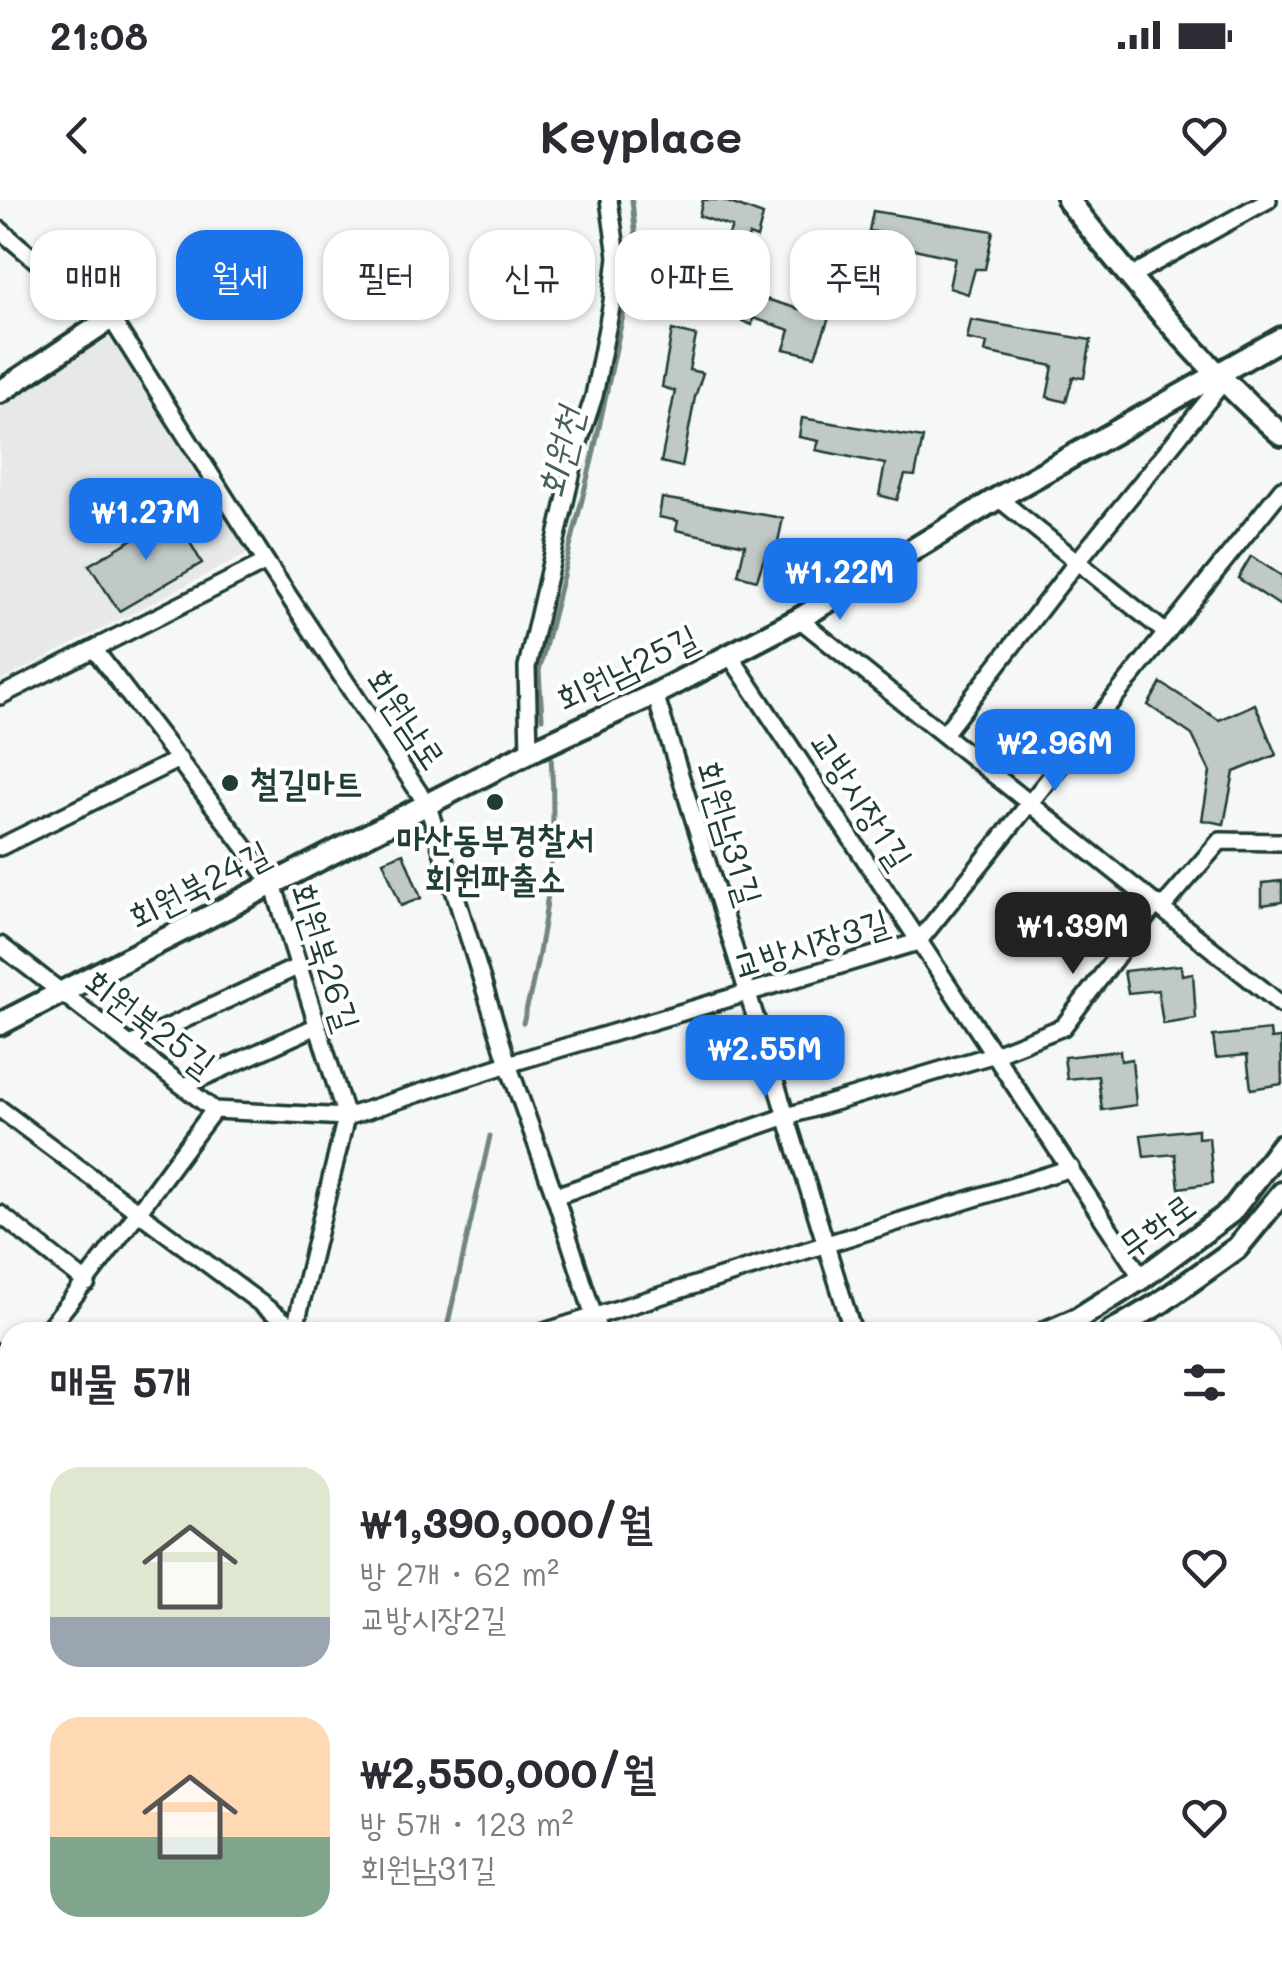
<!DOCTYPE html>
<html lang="ko">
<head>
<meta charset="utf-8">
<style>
  :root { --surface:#fff; --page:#f2f2f3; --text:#2b2b33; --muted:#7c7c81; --accent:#1a73e8 }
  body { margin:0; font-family:Mali,"Poor Story",sans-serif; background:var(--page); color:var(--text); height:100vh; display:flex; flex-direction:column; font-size:38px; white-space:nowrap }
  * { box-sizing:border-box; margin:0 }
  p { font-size:32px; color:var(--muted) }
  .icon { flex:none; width:55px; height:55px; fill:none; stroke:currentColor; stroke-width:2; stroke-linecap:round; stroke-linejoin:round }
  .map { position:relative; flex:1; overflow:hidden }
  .side { position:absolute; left:0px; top:1122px; width:1282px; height:642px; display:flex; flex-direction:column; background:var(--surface); border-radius:30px 30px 0 0; box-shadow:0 2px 8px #0004 }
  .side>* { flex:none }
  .top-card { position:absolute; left:30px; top:30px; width:1222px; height:90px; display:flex; gap:20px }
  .price { position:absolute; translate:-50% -85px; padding:0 22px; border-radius:20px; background:var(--accent); color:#fff; font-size:32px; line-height:65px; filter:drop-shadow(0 2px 5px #0008) }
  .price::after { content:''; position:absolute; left:50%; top:60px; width:30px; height:22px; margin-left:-15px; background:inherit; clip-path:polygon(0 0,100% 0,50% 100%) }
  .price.selected { background:#222; color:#fff }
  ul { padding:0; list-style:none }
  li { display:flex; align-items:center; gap:30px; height:250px; padding:0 50px }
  li span { display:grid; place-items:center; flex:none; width:280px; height:200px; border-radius:30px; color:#555 }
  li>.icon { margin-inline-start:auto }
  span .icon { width:120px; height:120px; fill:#fffc; stroke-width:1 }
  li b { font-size:42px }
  h2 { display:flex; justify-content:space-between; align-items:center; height:120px; padding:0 50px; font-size:42px }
  .chip { padding:0 35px; border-radius:30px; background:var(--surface); box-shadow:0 2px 8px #0004; font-size:35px; line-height:90px }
  .chip.selected { background:var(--accent); color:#fff }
  .status { display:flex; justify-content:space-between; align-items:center; height:70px; padding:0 50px; background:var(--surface); direction:ltr }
  .status svg { height:28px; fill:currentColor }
  header { display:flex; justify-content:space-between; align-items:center; height:130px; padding:0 50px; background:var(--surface); font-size:45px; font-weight:700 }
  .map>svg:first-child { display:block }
  .built { fill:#e6e9e8 }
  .green { fill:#d6dcdb; stroke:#7a8c88; stroke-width:2.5 }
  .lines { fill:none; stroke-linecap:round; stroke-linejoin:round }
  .stream { stroke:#72857f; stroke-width:5 }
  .building { fill:#c0c9c6; stroke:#1f3d34; stroke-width:2.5 }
  .minor-casing { stroke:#1f3d34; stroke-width:22 }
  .major-casing { stroke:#1f3d34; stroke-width:28 }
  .path { stroke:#1f3d34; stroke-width:2.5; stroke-dasharray:2.5 8; stroke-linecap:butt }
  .minor { stroke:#fff; stroke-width:15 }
  .major { stroke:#fff; stroke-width:20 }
  .poi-dot { fill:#1f3d34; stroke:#fff; stroke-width:4 }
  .labels { text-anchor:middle; stroke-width:8; stroke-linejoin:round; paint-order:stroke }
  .street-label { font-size:35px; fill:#1f3d34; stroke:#fff }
  .poi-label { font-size:35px; font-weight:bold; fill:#1f3d34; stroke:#fff; text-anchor:start }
  .water-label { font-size:38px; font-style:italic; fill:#49615a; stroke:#fff }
</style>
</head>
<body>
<div class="status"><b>21:08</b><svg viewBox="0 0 49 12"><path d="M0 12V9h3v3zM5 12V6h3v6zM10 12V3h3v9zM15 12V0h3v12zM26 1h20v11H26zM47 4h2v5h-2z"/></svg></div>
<header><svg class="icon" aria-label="back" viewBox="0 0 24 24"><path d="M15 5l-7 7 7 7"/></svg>Keyplace<svg class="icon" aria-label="heart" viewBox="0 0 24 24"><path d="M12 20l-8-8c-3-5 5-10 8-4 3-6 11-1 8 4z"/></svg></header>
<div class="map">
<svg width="1282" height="1764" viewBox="0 0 1282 1764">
  <rect width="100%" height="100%" fill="#f6f7f7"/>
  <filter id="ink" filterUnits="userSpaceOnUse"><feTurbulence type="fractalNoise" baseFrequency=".01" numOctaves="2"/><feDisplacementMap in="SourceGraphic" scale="20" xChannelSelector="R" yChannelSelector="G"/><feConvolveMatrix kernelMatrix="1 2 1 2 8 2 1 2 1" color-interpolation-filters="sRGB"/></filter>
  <g filter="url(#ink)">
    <g class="built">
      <path d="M111,134L249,353L0,481V208Z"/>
      <path d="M0,1229L10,1238V1461L0,1446Z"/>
    </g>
    <g class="green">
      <path d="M1282,1413V1764H1157L1175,1755H1272V1416Z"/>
      <path d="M10,1747V1755H55L60,1764H0V1754Z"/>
      <path d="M733,1755H969L966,1764H737Z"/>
    </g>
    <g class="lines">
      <g class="stream">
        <path d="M542,518L539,471L592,260L637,50L632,0"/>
        <path d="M523,823C546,737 558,645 551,556"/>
        <path d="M446,1132L490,936"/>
        <path d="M420,1764L425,1755"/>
      </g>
    </g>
    <g class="building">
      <path d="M703,0H722L763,15L757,38L749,35L744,56L723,50L732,27L699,16Z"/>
      <path d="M873,11L993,31L985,69H975L968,94L949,88L955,58L887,43L889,34L869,31Z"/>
      <path d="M729,88L829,118L815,156L784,149L790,130L753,118L752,125L735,118L737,112L723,110Z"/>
      <path d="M971,120L1091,140L1084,178L1073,177L1066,202L1047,197L1053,166L985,152L987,143L967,139Z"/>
      <path d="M672,130L696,136L689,170L703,173L695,197L682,267L661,262L675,191L662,187Z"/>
      <path d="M802,218L923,238L915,276L905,275L897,300L879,295L885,264L816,250L819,241L799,237Z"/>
      <path d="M662,298L783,318L775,356L765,355L757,380L738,375L745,345L676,330L678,321L659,317Z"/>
      <path d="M174,315L202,363L119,411L89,365Z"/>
      <path d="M1251,356L1282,376V407L1238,378Z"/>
      <path d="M1161,483L1219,520L1255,504L1276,555L1234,572L1224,624L1202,620L1210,572L1192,535L1148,505Z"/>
      <path d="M403,653L421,698L401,706L383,661Z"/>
      <path d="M1282,681V702L1262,705V683Z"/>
      <path d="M1181,765L1182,775L1193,773L1196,819L1163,824L1158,790L1128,793L1124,771Z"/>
      <path d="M1270,830L1271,839L1281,838L1282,884L1251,889L1247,855L1216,858L1213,836Z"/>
      <path d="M1120,851L1121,861L1132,859L1136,905L1102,910L1098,876L1067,879L1064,857Z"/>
      <path d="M1198,929V938L1209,937L1213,983L1179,988L1175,954L1144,957L1141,935Z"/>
    </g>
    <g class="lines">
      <g class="minor-casing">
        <g id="minor">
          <path d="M0,30L72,91L111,118L266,362L428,606L508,864L555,996L599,1132"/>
          <path d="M1129,77L1268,0"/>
          <path d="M998,298L1166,433"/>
          <path d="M799,419L1282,805"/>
          <path d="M94,449L273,684L346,917L294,1132"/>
          <path d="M729,454L1142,1078"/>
          <path d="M655,494L853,1132"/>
          <path d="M0,496L266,362"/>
          <path d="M944,534L1076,363L1223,182"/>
          <path d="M529,552L527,467L578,245L594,196L612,102L617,56L609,0"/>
          <path d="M0,647L179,559"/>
          <path d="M1162,708L1220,641L1282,642"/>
          <path d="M0,745L214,910L346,917L508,864L918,742L1282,289"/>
          <path d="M130,845L299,766"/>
          <path d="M184,886L317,826"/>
          <path d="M0,909L295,1129L317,1132"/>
          <path d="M555,996L787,916L992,855L1063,827L1157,703"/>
          <path d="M0,1014L87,1083"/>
          <path d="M45,1132C105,1061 157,984 214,910"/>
          <path d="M544,1132L1071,968"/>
          <path d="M1272,1174L1282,1171"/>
          <path d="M1272,1412L1282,1409"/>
          <path d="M1272,1613L1282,1624"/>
          <path d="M527,1755L529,1764"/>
          <path d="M292,1764V1755"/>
          <path d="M580,1764L582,1755"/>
        </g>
      </g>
      <g class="major-casing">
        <g id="major">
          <path d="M1068,0C1134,84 1202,165 1282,235"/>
          <path d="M0,192L111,118"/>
          <path d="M0,824L529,552L655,494L799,419L998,298L1282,138"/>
          <path d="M1047,1132L1077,1119L1142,1078L1231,1012L1282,945"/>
          <path d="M1111,1132L1160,1103L1237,1048L1282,993"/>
          <path d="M0,1155L10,1163"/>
          <path d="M0,1181L10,1189"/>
        </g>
      </g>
      <path class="path" d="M439,1764L445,1755"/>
      <use href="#minor" class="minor"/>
      <use href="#major" class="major"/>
    </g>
  </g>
  <g class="poi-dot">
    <circle cx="230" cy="583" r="10"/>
    <circle cx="495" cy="602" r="10"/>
  </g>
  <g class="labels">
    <g class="street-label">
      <text transform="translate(627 468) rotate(-26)" y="12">회원남25길</text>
      <text transform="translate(406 519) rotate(56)" y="12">회원남로</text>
      <text transform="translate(861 600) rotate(57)" y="12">교방시장1길</text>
      <text transform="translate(729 633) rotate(73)" y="12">회원남31길</text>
      <text transform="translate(199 685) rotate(-27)" y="12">회원북24길</text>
      <text transform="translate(811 744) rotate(-17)" y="12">교방시장3길</text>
      <text transform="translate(325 757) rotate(72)" y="12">회원북26길</text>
      <text transform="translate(150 823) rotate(37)" y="12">회원북25길</text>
      <text transform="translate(1157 1026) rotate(-36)" y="12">무학로</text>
    </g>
    <g class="poi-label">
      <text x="250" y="595">철길마트</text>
      <text x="495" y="651" text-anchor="middle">마산동부경찰서<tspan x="495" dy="40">회원파출소</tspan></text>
    </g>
    <g class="water-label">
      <text transform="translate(561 253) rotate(-77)" y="13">회원천</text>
    </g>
  </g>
</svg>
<b class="price" style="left:146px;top:363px">₩1.27M</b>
<b class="price" style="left:840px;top:423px">₩1.22M</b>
<b class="price" style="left:1055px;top:594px">₩2.96M</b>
<b class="price selected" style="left:1073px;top:777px">₩1.39M</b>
<b class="price" style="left:765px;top:900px">₩2.55M</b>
<div class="top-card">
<a class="chip">매매</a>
<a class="chip selected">월세</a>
<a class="chip">필터</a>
<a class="chip">신규</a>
<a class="chip">아파트</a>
<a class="chip">주택</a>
</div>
<section class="side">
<h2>매물 5개<svg class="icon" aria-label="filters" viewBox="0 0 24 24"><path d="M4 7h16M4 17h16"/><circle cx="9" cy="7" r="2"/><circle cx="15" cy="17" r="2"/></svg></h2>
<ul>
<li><span style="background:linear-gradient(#dfe7d0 75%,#9aa5b1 0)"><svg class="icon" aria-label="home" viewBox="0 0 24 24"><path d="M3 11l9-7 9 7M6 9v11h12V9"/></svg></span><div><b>₩1,390,000/월</b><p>방 2개 · 62 m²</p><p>교방시장2길</p></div><svg class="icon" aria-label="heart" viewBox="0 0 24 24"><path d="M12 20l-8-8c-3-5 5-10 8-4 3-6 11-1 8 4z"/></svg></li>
<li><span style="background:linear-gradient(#ffd9b3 60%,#7fa58c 0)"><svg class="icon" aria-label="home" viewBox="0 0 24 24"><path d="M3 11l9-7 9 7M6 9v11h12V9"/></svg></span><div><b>₩2,550,000/월</b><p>방 5개 · 123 m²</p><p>회원남31길</p></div><svg class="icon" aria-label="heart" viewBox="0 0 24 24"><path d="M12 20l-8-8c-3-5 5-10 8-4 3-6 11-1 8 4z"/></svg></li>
</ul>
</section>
</div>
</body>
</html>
